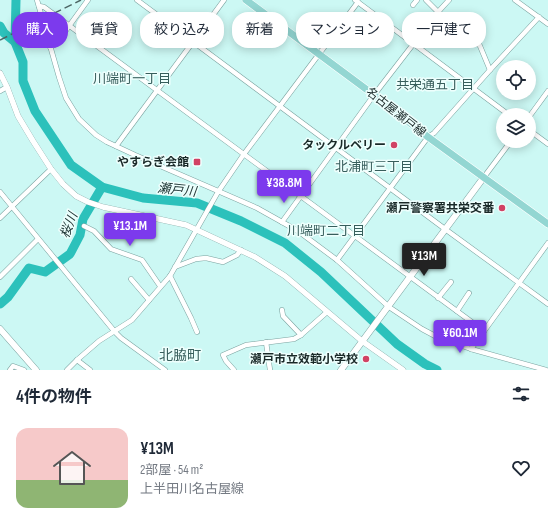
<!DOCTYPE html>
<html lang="ja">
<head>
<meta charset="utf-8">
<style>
  :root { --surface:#fff; --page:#f6f6f7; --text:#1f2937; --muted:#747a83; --accent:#7c3aed }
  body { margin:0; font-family:"Sofia Sans Condensed","Noto Sans JP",sans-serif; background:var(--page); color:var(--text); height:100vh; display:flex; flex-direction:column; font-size:15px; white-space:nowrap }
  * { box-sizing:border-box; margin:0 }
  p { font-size:13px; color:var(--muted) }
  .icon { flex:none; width:22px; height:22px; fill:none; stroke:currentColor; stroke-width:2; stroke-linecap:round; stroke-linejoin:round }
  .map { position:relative; height:370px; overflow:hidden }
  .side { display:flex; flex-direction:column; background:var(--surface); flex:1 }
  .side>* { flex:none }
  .top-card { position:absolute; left:12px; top:12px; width:524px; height:36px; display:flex; gap:8px }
  .tools { position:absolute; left:496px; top:60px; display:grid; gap:8px }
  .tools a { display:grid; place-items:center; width:40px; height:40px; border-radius:50%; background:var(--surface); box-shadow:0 2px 10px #0003; font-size:20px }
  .price { position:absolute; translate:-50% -34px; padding:0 9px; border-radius:4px; background:var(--accent); color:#fff; font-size:13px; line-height:26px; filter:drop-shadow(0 1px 2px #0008) }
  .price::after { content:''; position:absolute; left:50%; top:24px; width:12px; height:9px; margin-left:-6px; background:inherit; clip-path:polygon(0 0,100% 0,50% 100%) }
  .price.selected { background:#222; color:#fff }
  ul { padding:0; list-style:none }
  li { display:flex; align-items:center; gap:12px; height:100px; padding:0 16px }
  li span { display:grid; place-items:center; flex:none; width:112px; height:80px; border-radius:12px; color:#555 }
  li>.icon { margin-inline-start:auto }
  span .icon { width:48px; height:48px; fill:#fffc; stroke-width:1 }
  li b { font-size:17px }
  h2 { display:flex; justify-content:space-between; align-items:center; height:48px; padding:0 16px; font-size:17px }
  .pill { padding:0 14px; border-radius:16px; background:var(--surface); box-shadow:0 2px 10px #0003; font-size:14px; line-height:36px }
  .pill.selected { background:var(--accent); color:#fff }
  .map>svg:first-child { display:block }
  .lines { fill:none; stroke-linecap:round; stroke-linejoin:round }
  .river { stroke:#2cc1bb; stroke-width:9 }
  .minor-casing { stroke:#7ba3a0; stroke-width:5.5 }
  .tertiary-casing { stroke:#7ba3a0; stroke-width:6 }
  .secondary-casing { stroke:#7ba3a0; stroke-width:7 }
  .primary-casing { stroke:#fff; stroke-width:8 }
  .minor { stroke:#fff; stroke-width:4.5 }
  .tertiary { stroke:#fff; stroke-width:5.5 }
  .secondary { stroke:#fff; stroke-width:6 }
  .primary { stroke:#93d6d2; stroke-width:7 }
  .rail { stroke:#4e6765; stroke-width:1.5; stroke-dasharray:8 4; stroke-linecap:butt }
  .poi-dot { fill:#d14264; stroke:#eefffd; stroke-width:1.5 }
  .labels { text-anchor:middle; stroke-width:3; stroke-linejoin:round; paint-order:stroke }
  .street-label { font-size:12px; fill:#192928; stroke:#eefffd }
  .poi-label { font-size:12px; font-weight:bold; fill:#192928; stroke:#eefffd; text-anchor:end }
  .neighbourhood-label { font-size:13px; fill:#375e5c; stroke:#eefffd }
  .water-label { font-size:13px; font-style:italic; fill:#243b3a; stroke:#eefffd }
  .quarter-label { font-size:14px; fill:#375e5c; stroke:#eefffd }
</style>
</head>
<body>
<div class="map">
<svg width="548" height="370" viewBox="0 0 548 370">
  <rect width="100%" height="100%" fill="#ccf8f4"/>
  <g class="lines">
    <g class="river">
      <path d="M16,0L15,42L23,62V81L35,111L71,165L102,187L143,198L197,203L241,221L285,243L321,272L397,344L425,364L437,370"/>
      <path d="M0,26L4,33L15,42"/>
      <path d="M0,304L8,297L29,268L45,272L70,254L80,235L83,219L102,187"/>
    </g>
    <g class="minor-casing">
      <g id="minor">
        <path d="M37,0L59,77L66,98L79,119L96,135L107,142L135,155L257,208L298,231L337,260L389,307L422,329L437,337L471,349L546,370"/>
        <path d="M137,0L445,229L548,304"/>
        <path d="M355,0L509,115"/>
        <path d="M426,0L438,12L475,40L480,46L490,70"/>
        <path d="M515,0L548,24"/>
        <path d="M413,5L417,0"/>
        <path d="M39,6L44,7L484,331"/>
        <path d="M50,47L56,44L88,0"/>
        <path d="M0,91L7,87"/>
        <path d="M529,117L548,91"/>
        <path d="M529,130L548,144"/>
        <path d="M116,146L224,0"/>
        <path d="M484,177L511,141"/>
        <path d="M0,192L115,332L121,338L165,370"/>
        <path d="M0,218L51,169"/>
        <path d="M282,222L374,95L438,12L449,0"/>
        <path d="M84,226L94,231L111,249L142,260L160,286"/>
        <path d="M337,260L428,137L434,133L490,70L539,17"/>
        <path d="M175,267L196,259L206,258L223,262L237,255L241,250"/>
        <path d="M170,276L191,318L197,332"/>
        <path d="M0,277L38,239"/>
        <path d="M131,279L149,300"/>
        <path d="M438,298L451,282"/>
        <path d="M282,310L283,316L301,335"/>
        <path d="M457,311L469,293"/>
        <path d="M266,342L270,370"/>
        <path d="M471,349L548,243"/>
        <path d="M77,360L90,370"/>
        <path d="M10,370L13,366L24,370"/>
        <path d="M67,370L77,360L99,341L132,320L170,276L218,192L244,154L358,2"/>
        <path d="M234,370L226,361L223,355L246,345L294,339L301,335L327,312"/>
      </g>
    </g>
    <g class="tertiary-casing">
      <path id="tertiary" d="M0,73L7,87L18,116L33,141L51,169L63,184L76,196L88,202L103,207L186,225L255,257L285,276L362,341L403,370"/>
    </g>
    <g class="secondary-casing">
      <g id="secondary">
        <path d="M0,329L36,370"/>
        <path d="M341,370L484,177"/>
      </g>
    </g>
    <g class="primary-casing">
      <path id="primary" d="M246,0L374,95L428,137L548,224"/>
    </g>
    <use href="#minor" class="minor"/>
    <use href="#tertiary" class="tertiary"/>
    <use href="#secondary" class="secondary"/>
    <use href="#primary" class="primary"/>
    <path class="rail" d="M0,40L81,0"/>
  </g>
  <g class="poi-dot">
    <circle cx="394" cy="145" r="4"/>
    <rect x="193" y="158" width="8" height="8" rx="2"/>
    <circle cx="502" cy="208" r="4"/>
    <circle cx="366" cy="359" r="4"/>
  </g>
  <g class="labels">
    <g class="street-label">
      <text transform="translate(396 112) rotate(38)" y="4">名古屋瀬戸線</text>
    </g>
    <g class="poi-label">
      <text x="386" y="149">タックルベリー</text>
      <text x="189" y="166">やすらぎ会館</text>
      <text x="494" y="212">瀬戸警察署共栄交番</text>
      <text x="358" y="363">瀬戸市立效範小学校</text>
    </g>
    <g class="neighbourhood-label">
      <text x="132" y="83">川端町一丁目</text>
      <text x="435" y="89">共栄通五丁目</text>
      <text x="374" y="171">北浦町三丁目</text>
      <text x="326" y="235">川端町二丁目</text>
    </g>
    <g class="water-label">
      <text transform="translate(177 189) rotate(6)" y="5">瀬戸川</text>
      <text transform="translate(68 225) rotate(-69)" y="5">桜川</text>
    </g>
    <g class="quarter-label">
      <text x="180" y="360">北脇町</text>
    </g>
  </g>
</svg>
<div class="tools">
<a><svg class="icon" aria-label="locate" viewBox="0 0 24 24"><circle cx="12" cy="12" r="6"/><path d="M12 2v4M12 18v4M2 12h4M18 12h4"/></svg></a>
<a><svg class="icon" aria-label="layers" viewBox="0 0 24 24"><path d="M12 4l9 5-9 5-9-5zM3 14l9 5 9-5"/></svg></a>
</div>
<b class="price" style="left:284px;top:204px">¥38.8M</b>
<b class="price" style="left:130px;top:247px">¥13.1M</b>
<b class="price selected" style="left:424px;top:277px">¥13M</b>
<b class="price" style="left:460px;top:354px">¥60.1M</b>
<div class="top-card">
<a class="pill selected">購入</a>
<a class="pill">賃貸</a>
<a class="pill">絞り込み</a>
<a class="pill">新着</a>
<a class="pill">マンション</a>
<a class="pill">一戸建て</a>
</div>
</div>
<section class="side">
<h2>4件の物件<svg class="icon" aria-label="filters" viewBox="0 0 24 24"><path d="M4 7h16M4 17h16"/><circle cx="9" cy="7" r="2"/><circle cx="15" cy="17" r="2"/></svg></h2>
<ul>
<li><span style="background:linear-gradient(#f6c9c9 65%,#8fb573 0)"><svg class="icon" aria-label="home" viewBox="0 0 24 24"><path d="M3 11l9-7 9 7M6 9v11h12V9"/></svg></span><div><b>¥13M</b><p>2部屋 · 54 m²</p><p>上半田川名古屋線</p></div><svg class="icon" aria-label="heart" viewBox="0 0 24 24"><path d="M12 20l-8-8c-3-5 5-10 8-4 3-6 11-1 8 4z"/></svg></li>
</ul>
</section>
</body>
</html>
